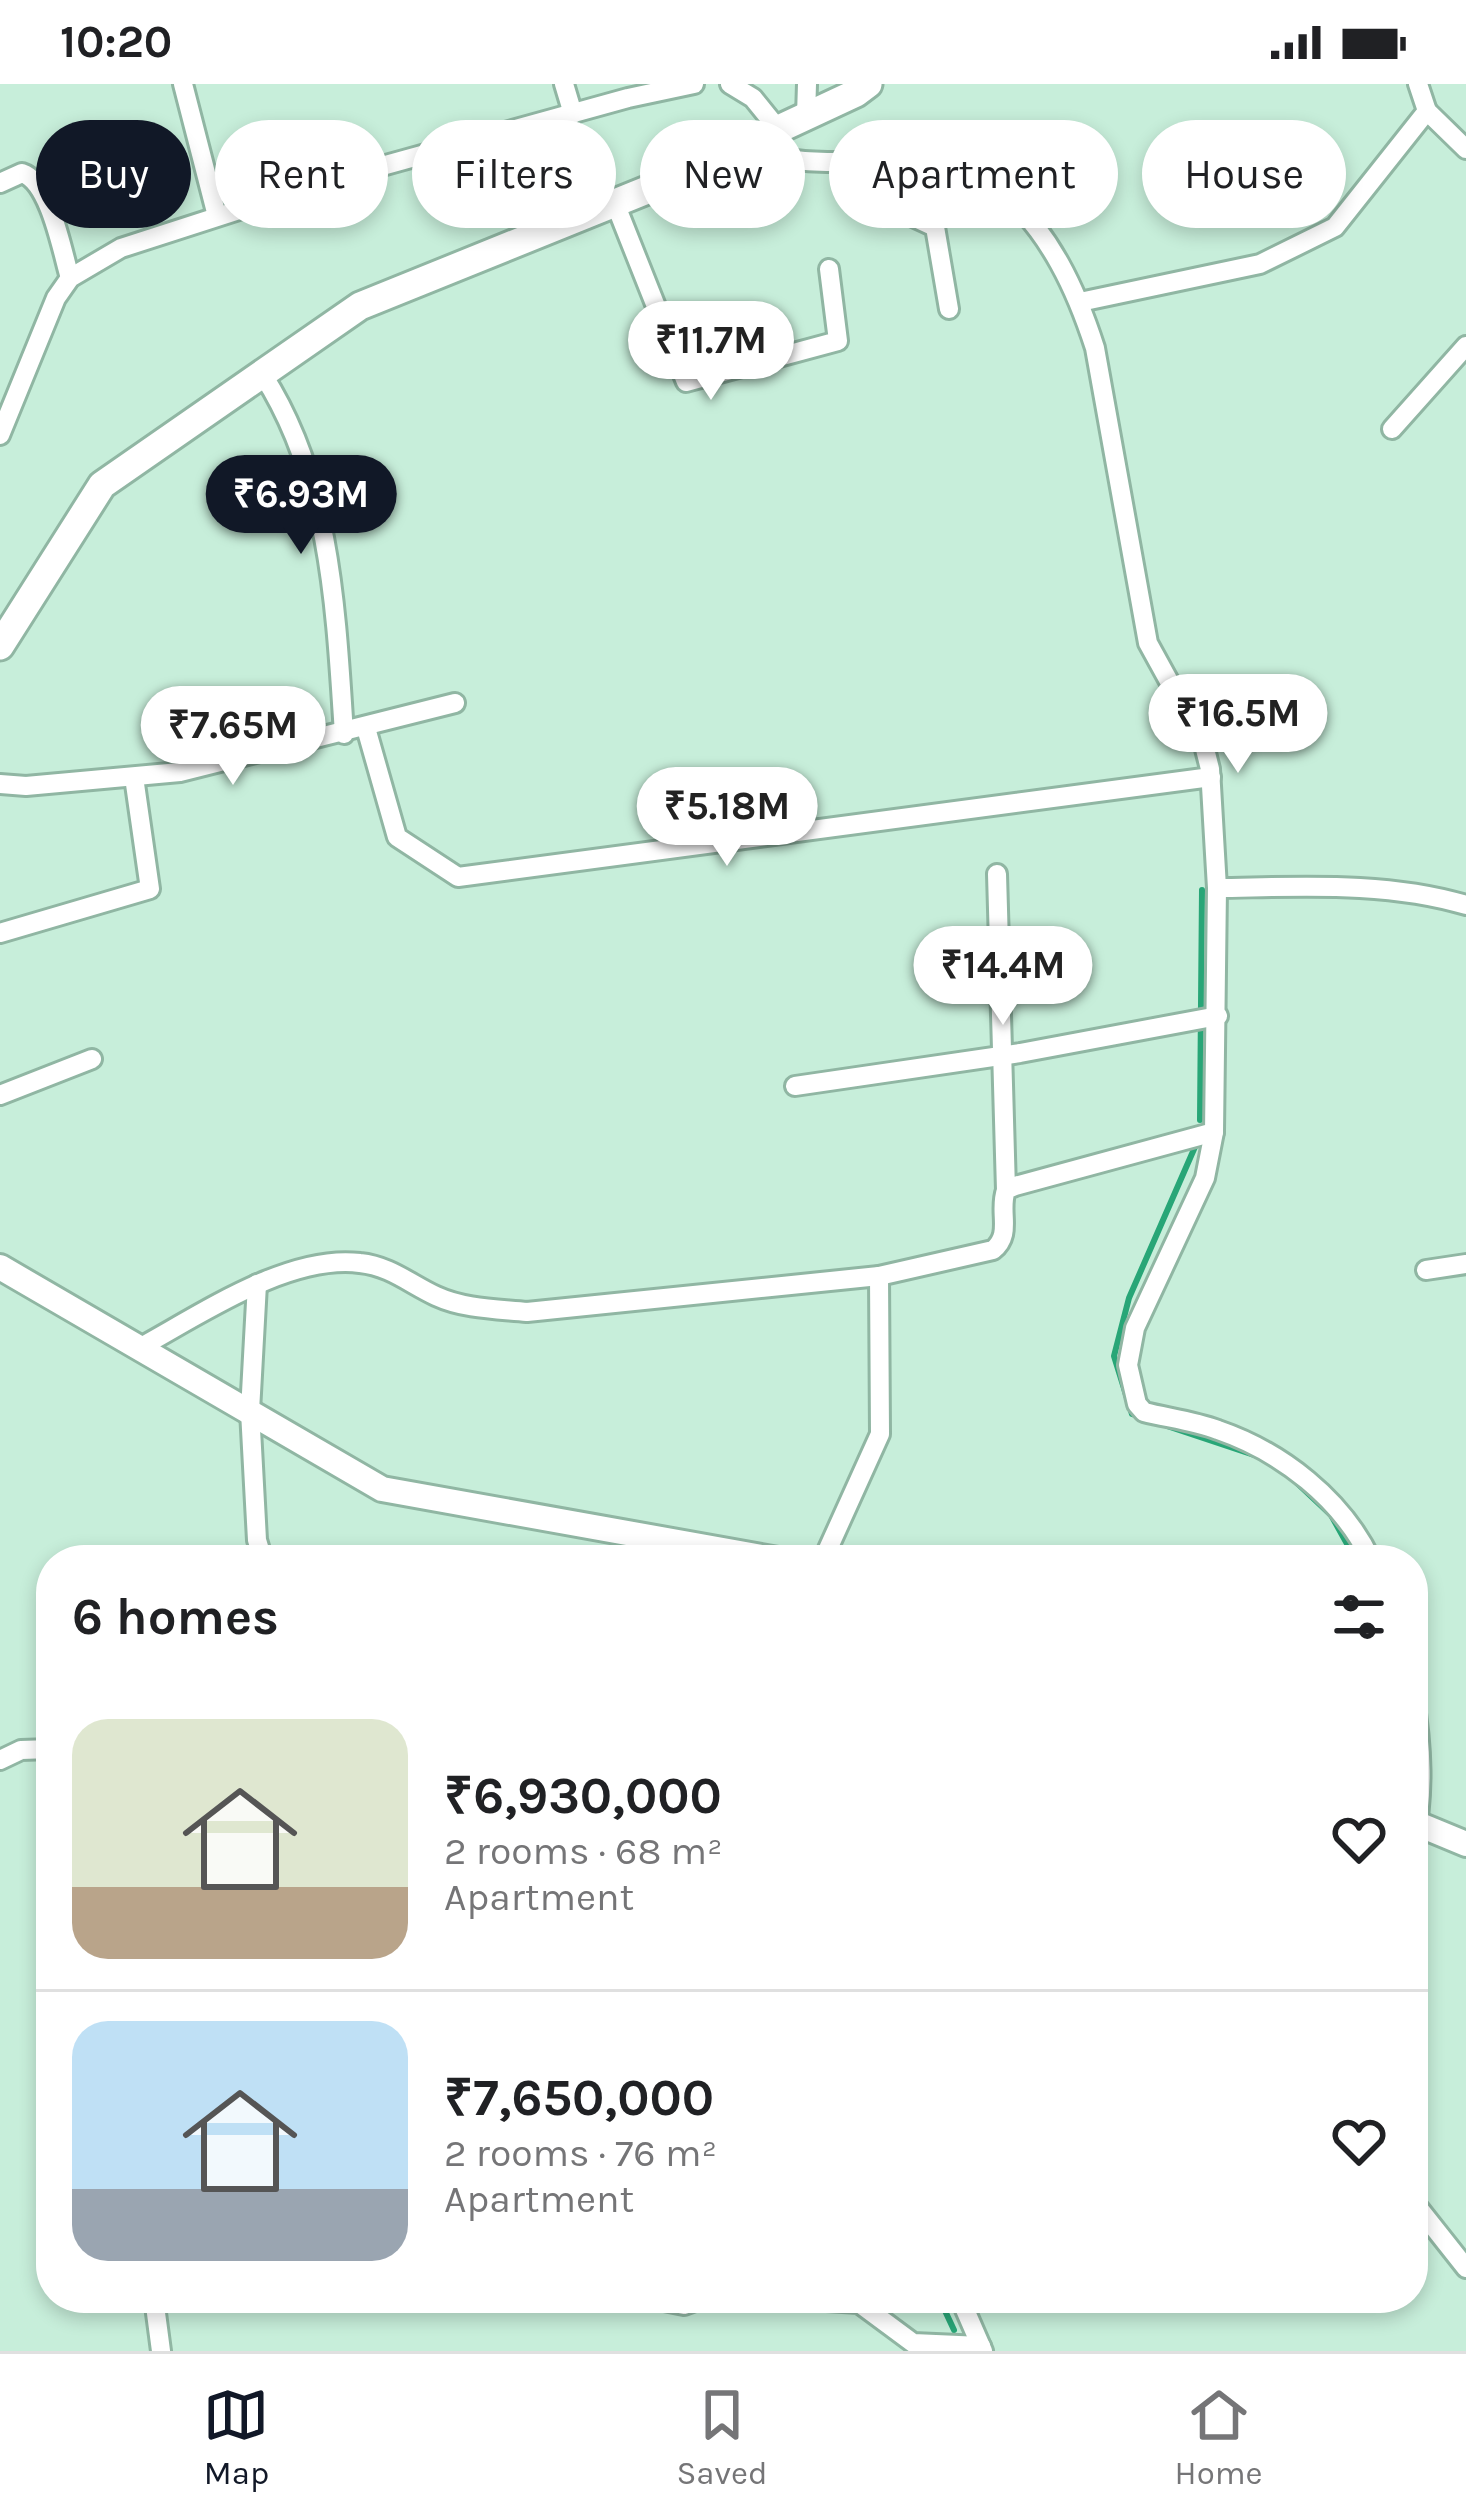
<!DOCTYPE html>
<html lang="en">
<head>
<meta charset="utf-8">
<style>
  :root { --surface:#fff; --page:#f2f2f2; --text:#202124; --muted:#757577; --line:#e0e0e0; --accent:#111827 }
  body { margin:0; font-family:Karla,sans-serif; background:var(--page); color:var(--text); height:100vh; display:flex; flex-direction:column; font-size:45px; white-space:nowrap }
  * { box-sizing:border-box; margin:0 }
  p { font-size:39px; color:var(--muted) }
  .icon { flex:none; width:66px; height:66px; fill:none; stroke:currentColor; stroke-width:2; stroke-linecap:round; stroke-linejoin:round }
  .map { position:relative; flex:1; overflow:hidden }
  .side { position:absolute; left:36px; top:1461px; width:1392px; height:768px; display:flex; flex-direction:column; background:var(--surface); border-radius:48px; box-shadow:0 6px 18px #0003 }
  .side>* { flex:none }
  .banner { position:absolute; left:36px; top:36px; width:1395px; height:108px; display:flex; gap:24px }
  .price { position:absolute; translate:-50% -102px; padding:0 27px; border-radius:42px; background:#fff; color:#222; font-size:39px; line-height:78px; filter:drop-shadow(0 3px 6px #0008) }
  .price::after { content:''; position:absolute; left:50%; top:72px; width:36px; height:27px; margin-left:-18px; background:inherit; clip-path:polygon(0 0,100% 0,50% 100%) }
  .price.active { background:var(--accent); color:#fff }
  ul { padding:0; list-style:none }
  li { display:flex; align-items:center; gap:36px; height:300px; padding:0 36px }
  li+li { border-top:3px solid var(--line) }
  li span { display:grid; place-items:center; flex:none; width:336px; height:240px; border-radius:36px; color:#555 }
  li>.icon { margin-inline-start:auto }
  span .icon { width:144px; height:144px; fill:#fffc; stroke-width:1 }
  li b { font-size:51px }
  h2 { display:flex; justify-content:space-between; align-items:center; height:144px; padding:0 36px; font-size:51px }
  .pill { padding:0 42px; border-radius:54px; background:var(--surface); box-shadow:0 6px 18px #0003; font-size:42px; line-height:108px }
  .pill.active { background:var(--accent); color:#fff }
  .status { display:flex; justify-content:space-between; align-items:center; height:84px; padding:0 60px; background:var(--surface); direction:ltr }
  .status svg { height:33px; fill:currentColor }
  .tabs { display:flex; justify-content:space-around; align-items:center; height:168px; border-top:3px solid var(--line); background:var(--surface); font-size:33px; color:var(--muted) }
  .tabs a { display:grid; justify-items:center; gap:6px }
  .tabs .active { color:var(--accent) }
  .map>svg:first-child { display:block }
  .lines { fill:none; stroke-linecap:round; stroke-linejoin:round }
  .stream { stroke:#28a677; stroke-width:6 }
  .minor-casing { stroke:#90b6a3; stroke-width:24 }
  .tertiary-casing { stroke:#90b6a3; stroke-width:30 }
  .secondary-casing { stroke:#90b6a3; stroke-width:33 }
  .minor { stroke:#fff; stroke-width:18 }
  .tertiary { stroke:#fff; stroke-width:24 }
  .secondary { stroke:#fff; stroke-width:27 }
</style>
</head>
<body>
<div class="status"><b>10:20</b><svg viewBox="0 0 49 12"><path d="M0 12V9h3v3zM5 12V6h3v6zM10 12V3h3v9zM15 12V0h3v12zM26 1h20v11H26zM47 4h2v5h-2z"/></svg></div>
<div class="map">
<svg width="1466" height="2267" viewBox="0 0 1466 2267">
  <rect width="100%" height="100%" fill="#c7eeda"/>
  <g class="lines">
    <g class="stream">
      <path d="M1200,1036L1202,806"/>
      <path d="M1138,1332L1132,1330L1114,1272L1129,1214L1198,1056"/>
      <path d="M1167,1342L1257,1372"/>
      <path d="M1297,1399L1331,1431L1356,1476"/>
      <path d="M939,2214L954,2246"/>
    </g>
    <g class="minor-casing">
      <g id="minor">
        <path d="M183,0L217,132"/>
        <path d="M564,0L573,30"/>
        <path d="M730,0L753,14L778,45"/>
        <path d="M1427,27L1466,65"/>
        <path d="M806,32L807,0"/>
        <path d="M749,59C783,80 815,78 855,78C890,77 932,71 965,81C980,86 991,98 1003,108C1050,149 1076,205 1095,264L1148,559L1204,661L1210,685L1217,804L1214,1048L1205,1094L1135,1244L1128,1281L1137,1320L1144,1328C1168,1334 1194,1337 1218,1346C1282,1368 1342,1415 1371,1476"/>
        <path d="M896,77L907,130L935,143L949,225"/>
        <path d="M0,99L22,89C50,98 62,167 70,194"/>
        <path d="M615,119L686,298L838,257L829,185"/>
        <path d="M1080,218L1260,180L1335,143L1427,27L1418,0"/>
        <path d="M263,291C331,397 336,528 344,650"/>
        <path d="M1392,345L1466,262"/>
        <path d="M0,351L56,214L70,194L121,164L335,95L628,14L694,0"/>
        <path d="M366,644L397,753L458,793L1211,693"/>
        <path d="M0,700L26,702L180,688L455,619"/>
        <path d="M997,790L1006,1106"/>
        <path d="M1217,804C1299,803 1386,797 1466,821"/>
        <path d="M0,849L150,805L134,693"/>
        <path d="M795,1002L1020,969L1218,932"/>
        <path d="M0,1011L92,975"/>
        <path d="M1426,1186L1466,1180"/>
        <path d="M257,1200L250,1327L257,1456L263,1476"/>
        <path d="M139,1264C200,1231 288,1170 360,1179C390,1182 410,1200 436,1212C464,1225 497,1225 527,1228L879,1192L993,1166C1013,1150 998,1128 1006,1106L1015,1102L1214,1048"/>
        <path d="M823,1476L880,1350L879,1192"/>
        <path d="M1413,1610C1422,1663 1424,1710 1413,1764"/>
        <path d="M0,1676L21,1666L51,1665"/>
        <path d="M1413,2117L1466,2184"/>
        <path d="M154,2214L161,2267"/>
        <path d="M649,2214L684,2221L703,2214"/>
        <path d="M777,2214L859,2219L913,2259L981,2262"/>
        <path d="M960,2214L983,2267"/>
      </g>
    </g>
    <g class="tertiary-casing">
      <g id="tertiary">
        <path d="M0,1183L382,1405L778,1476"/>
        <path d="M1413,1738L1466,1760"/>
      </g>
    </g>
    <g class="secondary-casing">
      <path id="secondary" d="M0,562L102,401L360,222L652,104L856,9L868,0"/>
    </g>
    <use href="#minor" class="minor"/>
    <use href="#tertiary" class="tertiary"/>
    <use href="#secondary" class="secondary"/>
  </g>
</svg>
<b class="price" style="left:711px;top:319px">₹11.7M</b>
<b class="price active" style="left:301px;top:473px">₹6.93M</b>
<b class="price" style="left:1238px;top:692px">₹16.5M</b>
<b class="price" style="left:233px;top:704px">₹7.65M</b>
<b class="price" style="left:727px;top:785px">₹5.18M</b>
<b class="price" style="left:1003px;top:944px">₹14.4M</b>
<div class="banner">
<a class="pill active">Buy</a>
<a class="pill">Rent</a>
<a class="pill">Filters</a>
<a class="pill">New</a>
<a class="pill">Apartment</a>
<a class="pill">House</a>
</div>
<section class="side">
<h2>6 homes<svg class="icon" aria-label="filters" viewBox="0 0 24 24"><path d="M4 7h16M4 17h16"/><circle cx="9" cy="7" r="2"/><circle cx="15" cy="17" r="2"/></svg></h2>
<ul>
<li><span style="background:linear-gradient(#dfe7d0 70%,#b9a48a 0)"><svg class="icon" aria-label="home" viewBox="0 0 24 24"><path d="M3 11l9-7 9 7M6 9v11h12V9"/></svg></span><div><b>₹6,930,000</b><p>2 rooms · 68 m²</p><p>Apartment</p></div><svg class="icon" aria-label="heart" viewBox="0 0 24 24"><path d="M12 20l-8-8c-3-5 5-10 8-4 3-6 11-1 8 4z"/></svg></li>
<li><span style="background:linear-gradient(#bfe0f5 70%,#9aa5b1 0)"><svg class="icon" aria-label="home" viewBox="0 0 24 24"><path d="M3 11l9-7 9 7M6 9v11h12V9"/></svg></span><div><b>₹7,650,000</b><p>2 rooms · 76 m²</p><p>Apartment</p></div><svg class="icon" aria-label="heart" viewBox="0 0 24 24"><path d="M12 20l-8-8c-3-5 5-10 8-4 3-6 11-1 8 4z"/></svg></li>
</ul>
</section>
</div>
<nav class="tabs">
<a class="active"><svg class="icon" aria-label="map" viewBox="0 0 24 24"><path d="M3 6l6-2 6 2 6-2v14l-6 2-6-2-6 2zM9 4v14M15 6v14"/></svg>Map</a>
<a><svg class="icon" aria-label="saved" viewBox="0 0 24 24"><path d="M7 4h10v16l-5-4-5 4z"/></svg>Saved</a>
<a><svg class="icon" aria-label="home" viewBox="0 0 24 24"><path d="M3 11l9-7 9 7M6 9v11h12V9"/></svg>Home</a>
</nav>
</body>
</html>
